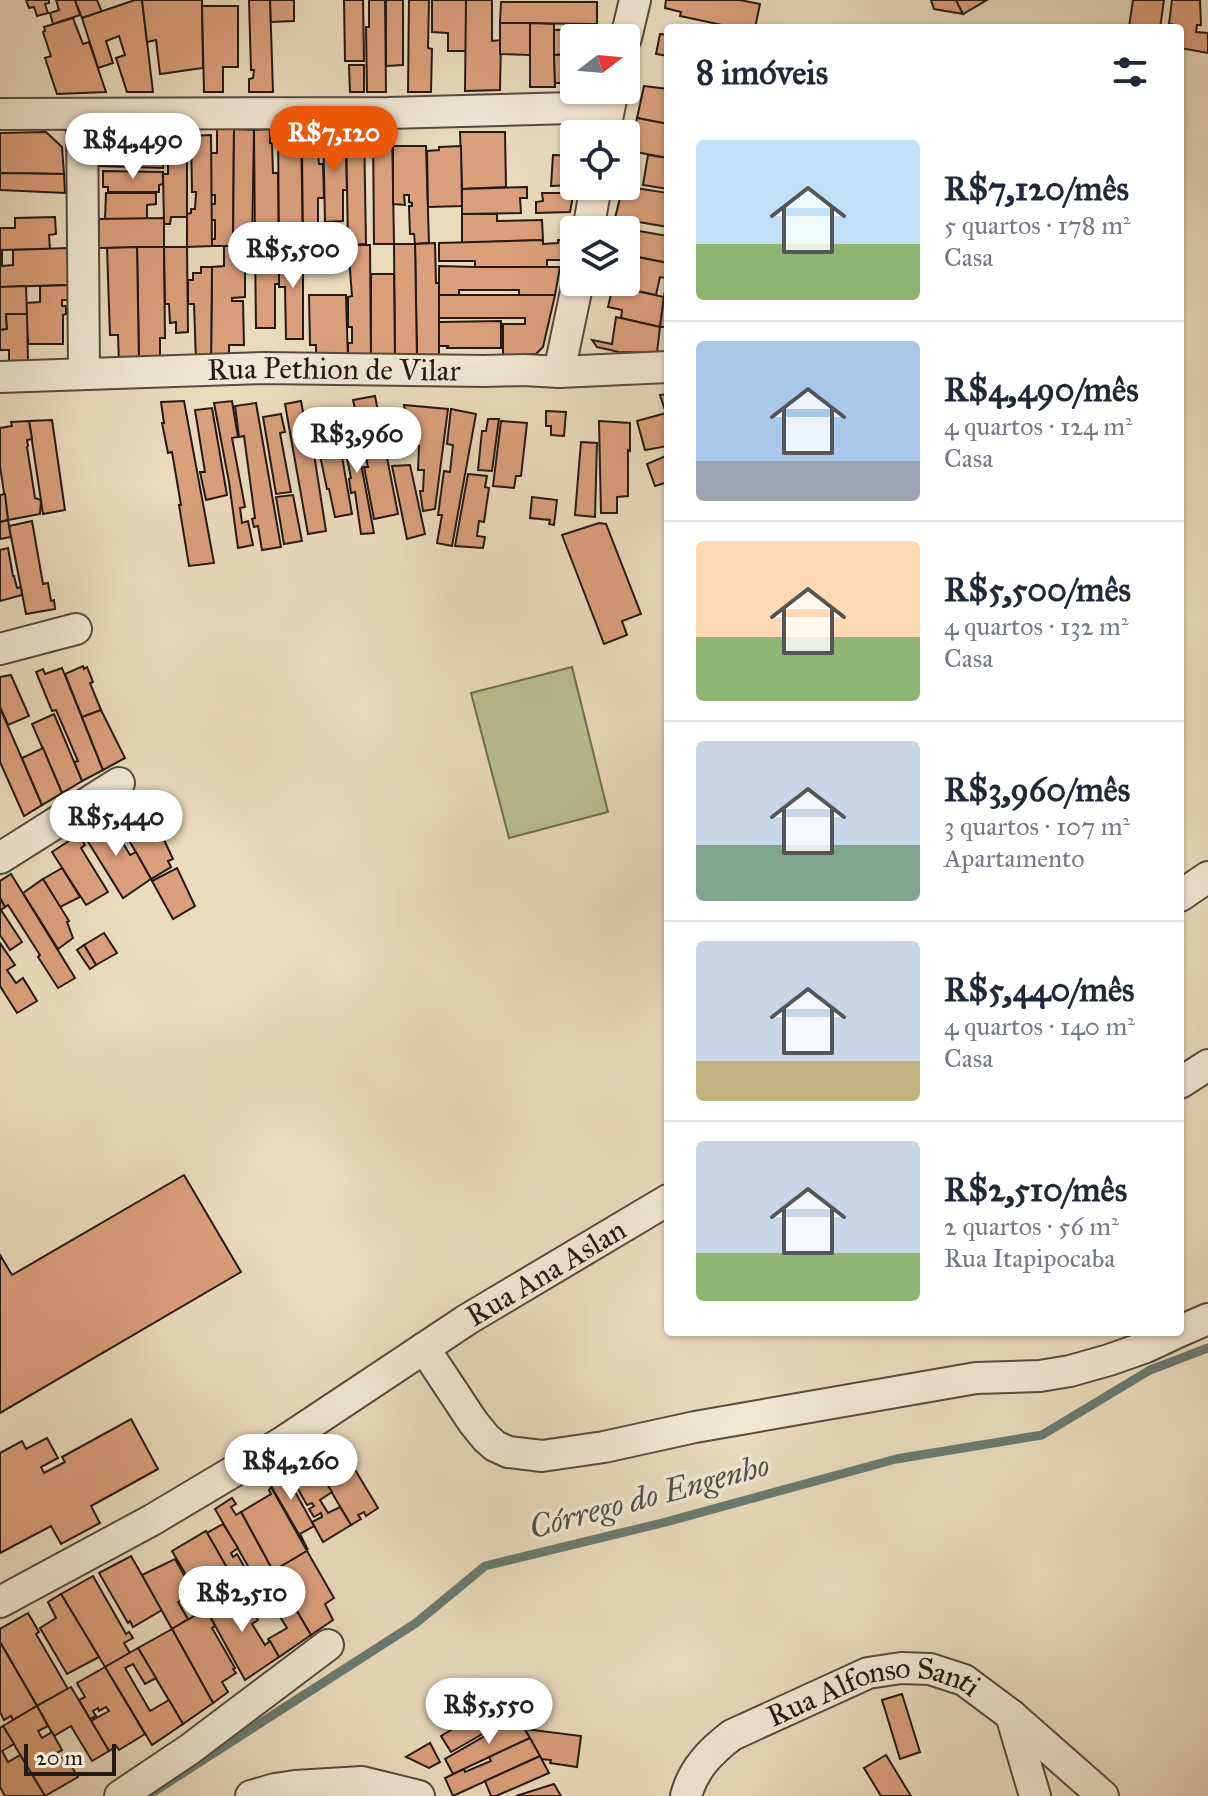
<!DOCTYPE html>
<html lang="pt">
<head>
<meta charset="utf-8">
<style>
  :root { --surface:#fff; --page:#f2f2f3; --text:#1f2937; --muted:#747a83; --line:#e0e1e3; --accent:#ea580c }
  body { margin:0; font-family:"IM FELL Great Primer",serif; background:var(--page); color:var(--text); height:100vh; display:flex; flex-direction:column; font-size:30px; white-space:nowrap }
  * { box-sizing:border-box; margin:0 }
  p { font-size:26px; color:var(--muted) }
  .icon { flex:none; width:44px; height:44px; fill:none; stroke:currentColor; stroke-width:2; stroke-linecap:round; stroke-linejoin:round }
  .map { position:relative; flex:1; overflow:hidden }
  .panel { position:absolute; left:664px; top:24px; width:520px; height:1312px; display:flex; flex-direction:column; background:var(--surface); border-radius:8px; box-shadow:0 2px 6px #0004 }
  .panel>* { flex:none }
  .needle { width:52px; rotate:74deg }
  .fabs { position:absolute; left:560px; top:24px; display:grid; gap:16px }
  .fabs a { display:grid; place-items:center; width:80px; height:80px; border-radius:8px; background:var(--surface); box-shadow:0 2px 6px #0004; font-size:40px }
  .scale { position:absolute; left:24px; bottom:20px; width:92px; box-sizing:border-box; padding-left:8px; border:4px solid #251914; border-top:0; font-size:22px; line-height:28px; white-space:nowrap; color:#251914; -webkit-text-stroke:6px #f1e8d4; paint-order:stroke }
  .price { position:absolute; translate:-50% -68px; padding:0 18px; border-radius:28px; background:#fff; color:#222; font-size:26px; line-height:52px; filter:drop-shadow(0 2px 4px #0008) }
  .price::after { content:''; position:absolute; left:50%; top:48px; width:24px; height:18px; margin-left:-12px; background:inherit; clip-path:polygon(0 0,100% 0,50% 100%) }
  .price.selected { background:var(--accent); color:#fff }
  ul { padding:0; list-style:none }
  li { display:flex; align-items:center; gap:24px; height:200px; padding:0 32px }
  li+li { border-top:2px solid var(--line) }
  li span { display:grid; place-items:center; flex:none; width:224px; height:160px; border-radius:8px; color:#555 }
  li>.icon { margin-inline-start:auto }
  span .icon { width:96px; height:96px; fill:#fffc; stroke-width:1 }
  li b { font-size:34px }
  h2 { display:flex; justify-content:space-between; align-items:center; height:96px; padding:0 32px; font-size:34px }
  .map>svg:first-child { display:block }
  .green { fill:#b8c090; stroke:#6e6c52; stroke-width:2 }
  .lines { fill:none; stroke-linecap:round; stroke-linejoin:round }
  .stream { stroke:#6a7a70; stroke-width:9 }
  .building { fill:#da9f7b; stroke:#251914; stroke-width:2 }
  .street-casing { stroke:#564a3e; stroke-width:34 }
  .street { stroke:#f1e8d4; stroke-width:30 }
  .labels { text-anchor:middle; stroke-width:7; stroke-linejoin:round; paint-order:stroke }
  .street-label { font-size:30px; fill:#251914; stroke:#f1e8d4 }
  .water-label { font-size:32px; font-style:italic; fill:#4d524a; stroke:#f1e8d4 }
</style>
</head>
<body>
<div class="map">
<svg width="1208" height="1796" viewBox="0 0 1208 1796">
  <rect width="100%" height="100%" fill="#eadbbd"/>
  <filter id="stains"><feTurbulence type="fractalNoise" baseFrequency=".0025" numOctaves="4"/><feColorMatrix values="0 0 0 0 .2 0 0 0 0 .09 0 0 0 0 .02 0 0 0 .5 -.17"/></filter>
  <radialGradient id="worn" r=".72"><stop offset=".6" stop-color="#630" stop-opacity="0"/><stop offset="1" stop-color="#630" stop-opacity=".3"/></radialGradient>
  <path class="green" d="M572,667L608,812L509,838L471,693Z"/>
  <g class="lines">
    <path class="stream" d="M147,1796L416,1623L485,1566L662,1523L896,1459L1042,1435L1150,1370L1208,1348"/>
  </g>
  <g class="building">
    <path d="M26,0H49V3L45,4L48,13L37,16L34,7L29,8Z"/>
    <path d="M56,0H75L80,15L53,24L50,13L59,10Z"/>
    <path d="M75,0H97L102,12L82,18Z"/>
    <path d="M135,0H142L153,92H127L116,58L125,55L119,36L106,41L113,63L98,68L82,18Z"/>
    <path d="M142,0H202L203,68L160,74L156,40L147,42Z"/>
    <path d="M249,0H270L273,92H249V79L253,78L254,70H251Z"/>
    <path d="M270,0H294V21L271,22Z"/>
    <path d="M344,0H363L364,61H345Z"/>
    <path d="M369,0H385L386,92H367L366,27H369Z"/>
    <path d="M386,0H403V65L386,66Z"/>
    <path d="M409,0H429L428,48L432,49L431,92H408Z"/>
    <path d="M432,0H466V51H448V33L432,32Z"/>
    <path d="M466,0H492V41L501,40L500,90L465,91Z"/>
    <path d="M666,0H740L760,4L755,28H721L722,25L680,16L681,12L665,8Z"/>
    <path d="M931,0H956L963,14L934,9Z"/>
    <path d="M956,0H987L963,14Z"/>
    <path d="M1133,0H1164L1160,28H1120L1121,25L1129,27Z"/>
    <path d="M1172,0H1200L1201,25H1197L1196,32L1208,33V53L1180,48V28H1175L1176,25L1169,24Z"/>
    <path d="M501,2H597V24L500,23Z"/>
    <path d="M202,6H238V67H223V92H204Z"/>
    <path d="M73,18L83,44L89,42L106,92L57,94L45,58L51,56L43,32L45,31L44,27Z"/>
    <path d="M500,23H530V55L500,54Z"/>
    <path d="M530,23L554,24L555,87H530Z"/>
    <path d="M593,29V38H574V54L554,55V30Z"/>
    <path d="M660,34L668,35V56L656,54Z"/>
    <path d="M574,54V72H562V83H555L554,55Z"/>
    <path d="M349,65H364V92H350Z"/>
    <path d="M644,86L668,89V124L637,118Z"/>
    <path d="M637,118L668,124V158L630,151Z"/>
    <path d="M323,128H343V152L346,151L347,190H343V221L325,222Z"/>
    <path d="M346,128H364L366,244L348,245Z"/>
    <path d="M373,128H392L394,244H374Z"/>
    <path d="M126,129L154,130V136H162L163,168L99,166L98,148H125Z"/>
    <path d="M217,129H234L233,246H212V239H215V220H211V204H215V195H211V153H217Z"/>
    <path d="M234,129L254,130L252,246H233Z"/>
    <path d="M270,129V143H272L273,173H278L279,246H255L254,130Z"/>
    <path d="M278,129H301L303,246H279Z"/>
    <path d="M46,132L62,147L64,174L0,173V133Z"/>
    <path d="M460,132H505L506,187L462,189Z"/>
    <path d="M211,135L212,246L187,247V214L191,213V209H195L196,192H192L191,136Z"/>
    <path d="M393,146H426L429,243L415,244L414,234H410L409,206H412V203L409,202V195H404L405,205L393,204Z"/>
    <path d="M461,146L462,206L428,207L427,151L439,150V147Z"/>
    <path d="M302,154H318L319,164H323L324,198H318V236H303Z"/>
    <path d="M553,155L574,156V185L551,186Z"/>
    <path d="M648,155L668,158V189L643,185Z"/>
    <path d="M168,157H187V217H171L170,224H164L163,174H168Z"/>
    <path d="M103,171L163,172V184L159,185V192H108V187H103Z"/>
    <path d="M0,173L64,174L65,193L0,190Z"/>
    <path d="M569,185L575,186L570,212L536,213V202L543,201L542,193H567Z"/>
    <path d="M623,186L668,193V227L615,218Z"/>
    <path d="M527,187V198H520L521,213L462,214V189Z"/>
    <path d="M106,193H156V204L147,205V219H105Z"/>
    <path d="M462,214H497V221L542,220L543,240L462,243Z"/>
    <path d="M55,217L56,234L49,235L50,249L0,250V228H15V218Z"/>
    <path d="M164,218V247L99,248V219Z"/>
    <path d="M347,227L348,245H325V228Z"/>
    <path d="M633,230L668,236V263L629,255Z"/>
    <path d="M543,240V244L558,243V240H565L562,260H547V267H475V261H439V243Z"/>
    <path d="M435,243L436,283H439V359L417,360L415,244Z"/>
    <path d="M394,244H415L417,360H395Z"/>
    <path d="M348,245H370L371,361H348V343H352V327H348V297L352,296Z"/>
    <path d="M348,245V265L303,266V246Z"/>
    <path d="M224,246H255L256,268H245V297L232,298V301H243L244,345H229V361H211L212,267L224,266Z"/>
    <path d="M255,246H273L274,268H279V284H275V328H256Z"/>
    <path d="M283,246H303V339H286L285,287H279V262H284Z"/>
    <path d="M137,247H164L165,338H160V363H139Z"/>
    <path d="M137,247L139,363L119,364L118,335H110L107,248Z"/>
    <path d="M164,247H187L188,332L176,333V322L170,323L169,304H165Z"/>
    <path d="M67,248L69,285L0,287V250H2V266L13,265V250Z"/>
    <path d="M626,255L668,263V297H664L667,278L660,277L656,295L600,283L626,282Z"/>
    <path d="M439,266L475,267H560L555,295H519V290H459V296L439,295Z"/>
    <path d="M201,267H212L211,361L196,362L194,304H188V280H193V273H201Z"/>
    <path d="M371,274H394L395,360L371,361Z"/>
    <path d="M70,285L71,300H62V306H66V314L63,315V344H28L26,303L40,302V286Z"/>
    <path d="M26,286L27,314H6L7,329L0,330V287Z"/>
    <path d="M613,286L664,297L660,327L621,318L622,310L608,307Z"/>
    <path d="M309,295H346L348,361H316V345H310Z"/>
    <path d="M439,295H555L543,347L536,354L503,357V324H525V318H439Z"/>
    <path d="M664,297H668V327H660Z"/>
    <path d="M6,314H27L28,364L9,365V350H0V330L7,329Z"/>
    <path d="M616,317L660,327L657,353L619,352L597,347L592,340L612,344Z"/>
    <path d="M501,321V348H447L448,346H439V322Z"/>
    <path d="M668,394V446L645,450L637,421L666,413L660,395Z"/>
    <path d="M375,396L398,514L374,519L364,467H368L353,400Z"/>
    <path d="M184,401L214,563L189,566L179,505H181L172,452L168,453L162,423H164L161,402Z"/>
    <path d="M232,401L238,437L232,438L245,507L240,508L242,523L248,521L253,545L238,548L229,482L214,403Z"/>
    <path d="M301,401L311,455L314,454L326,531L308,534L285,404Z"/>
    <path d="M256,403L281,547L262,550L258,526L254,527L252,519L255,518L244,436L239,437L235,406Z"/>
    <path d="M404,405L448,409L435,509L423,511L420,491H423L424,470H418L419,446L411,445Z"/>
    <path d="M212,408L227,495L206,500L200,472H205L195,410Z"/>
    <path d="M451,409L476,414L452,546L437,543L442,515H438L444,471L450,472L453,445L447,444Z"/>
    <path d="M334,411L352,514L335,517L329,489H327L311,412Z"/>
    <path d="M351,411L374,533L361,534L355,492L351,493L349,479L351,478L341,429L346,428L343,413Z"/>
    <path d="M546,411L566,412L564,436L551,435V426H546Z"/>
    <path d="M281,414L285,432L280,433L291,492L276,494L263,417Z"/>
    <path d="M488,419H499L492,471L478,470L482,431H486Z"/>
    <path d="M52,420L65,510L43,514L29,421Z"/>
    <path d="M29,421L32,439L27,440L28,446L27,447L35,498L41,500L40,514L8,520L0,466V428L12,426L11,422Z"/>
    <path d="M501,421L527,423L521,476H516L514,488L493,486Z"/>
    <path d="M599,421L630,423V451L628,450V496L617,497V513H601Z"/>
    <path d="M581,442L597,443L595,517L575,515Z"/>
    <path d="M668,455V482L655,486L647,464Z"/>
    <path d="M410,465L425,534L407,539L392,466Z"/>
    <path d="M468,474L487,476L485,487L489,488L484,522L479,521L477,536L485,537L483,548L455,546Z"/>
    <path d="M5,494L8,520L0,522V495Z"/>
    <path d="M293,495L302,541L284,544L276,497Z"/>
    <path d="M532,497L557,500L554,525L549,524L550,520L530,518Z"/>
    <path d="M8,520L11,537L0,539V522Z"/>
    <path d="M32,521L43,584L48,583L51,601L54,600L55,609L26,614L9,526Z"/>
    <path d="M599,523L606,524L641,614L622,621L627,635L604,644L562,535Z"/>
    <path d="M8,548L13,576H14L17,588L21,587L22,595L0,601V550Z"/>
    <path d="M83,666L84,669L87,667L93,682L90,683L101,710L82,717L65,674Z"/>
    <path d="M62,668L103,770L82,781L74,762L78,761L56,710L52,711L36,672L43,669L45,674Z"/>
    <path d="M11,675L29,716L8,725L0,707V677Z"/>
    <path d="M0,708L42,805L24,816L0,762Z"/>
    <path d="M101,710L125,758L103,770L82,717Z"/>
    <path d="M54,714L82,781L62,793L32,724Z"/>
    <path d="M43,748L62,793L42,805L22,758Z"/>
    <path d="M142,793L173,859L168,861L171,867L151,879L113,812Z"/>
    <path d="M107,816L130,855L136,852L151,879L123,898L82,832Z"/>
    <path d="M78,835L85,845L81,848L108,892L86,905L52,852Z"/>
    <path d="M62,868L80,897L60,907L43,879Z"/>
    <path d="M177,868L195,906L173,919L152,881Z"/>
    <path d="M11,874L75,978L58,988L38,957L40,955L8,905L5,907L0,898V881Z"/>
    <path d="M43,879L69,921L67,922L73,938L58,949L23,893Z"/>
    <path d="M0,898L5,907L1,910L22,942L10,950L0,935Z"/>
    <path d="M104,933L117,953L96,965L84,945Z"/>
    <path d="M0,943L15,965L7,970L16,983L23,978L37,1001L17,1013L0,986Z"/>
    <path d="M84,945L96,965L90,969L77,950Z"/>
    <path d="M184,1175L241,1272L0,1413V1255L12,1275Z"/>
    <path d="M131,1419L158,1469L91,1506L100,1523L61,1544L51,1526L0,1553V1453L22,1441L26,1449L47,1438L58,1458L41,1467L44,1473L65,1462L62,1457Z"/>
    <path d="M336,1438L378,1508L366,1516L364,1512L358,1515L361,1519L351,1525L309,1454Z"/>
    <path d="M317,1468L332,1492L320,1500L328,1513L340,1507L351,1525L323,1542L312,1522L322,1517L321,1513L314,1517L309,1509L314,1506L312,1503L307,1505L294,1482Z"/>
    <path d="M283,1470L314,1526L300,1534L308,1550L267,1479Z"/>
    <path d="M271,1487L307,1551L273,1571L241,1512L271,1494L269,1490Z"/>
    <path d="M232,1498L236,1504L231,1507L236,1515L241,1512L273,1571L256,1580L215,1509Z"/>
    <path d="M223,1524L238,1548L231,1553L233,1557L237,1554L253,1582L239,1589L207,1533Z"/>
    <path d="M206,1531L226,1566L211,1576L224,1598L206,1609L172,1551Z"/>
    <path d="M307,1551L334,1598L325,1604L333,1620L311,1635L273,1571Z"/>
    <path d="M131,1556L162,1610L133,1627L130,1621L128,1623L99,1573Z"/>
    <path d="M175,1559L194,1593L178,1602L188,1619L172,1629L142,1575Z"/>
    <path d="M273,1571L311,1635L279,1657L268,1639L287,1628L268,1598L264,1600L253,1582Z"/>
    <path d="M93,1576L126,1634L129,1632L133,1638L124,1643L130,1653L105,1667L61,1594Z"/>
    <path d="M239,1589L258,1620L252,1624L265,1645L270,1641L279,1657L245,1680L206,1609Z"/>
    <path d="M61,1594L99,1657L67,1674L40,1628L56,1618L48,1602Z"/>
    <path d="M206,1609L215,1626L212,1628L235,1668L233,1669L236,1673L222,1682L228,1692L213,1703L172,1629Z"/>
    <path d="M28,1613L39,1632L36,1634L68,1689L37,1706L0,1642V1629Z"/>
    <path d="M172,1629L213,1703L183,1724L138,1648Z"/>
    <path d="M0,1642L37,1706L13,1720L11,1716L4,1720L0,1712Z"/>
    <path d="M138,1648L156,1678L145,1684L133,1664L125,1668L150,1711L169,1700L183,1724L152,1745L105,1667Z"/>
    <path d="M105,1667L145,1734L119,1750L116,1746L109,1751L91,1721L109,1711L106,1707L99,1711L98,1708L93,1711L96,1716L90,1719L79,1700L85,1697L77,1683Z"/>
    <path d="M71,1687L109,1751L92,1761L71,1726L54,1736L37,1706Z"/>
    <path d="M902,1694L920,1752L900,1759L882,1700Z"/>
    <path d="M37,1706L48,1726L38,1731L42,1738L52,1732L62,1750L53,1755L56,1761L65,1756L78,1777L45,1796L3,1726Z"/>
    <path d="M483,1711L493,1728L451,1752L441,1736Z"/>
    <path d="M518,1717L530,1738L453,1774L445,1759Z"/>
    <path d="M3,1726L14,1744L2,1751L8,1762L20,1755L45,1796H5L0,1787V1728Z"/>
    <path d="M525,1729L581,1736L577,1767L550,1763L551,1760L541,1759Z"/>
    <path d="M530,1738L540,1756L453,1796L445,1778L464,1769L465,1772L491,1761L489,1757Z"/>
    <path d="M430,1743L440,1762L429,1768L406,1757Z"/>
    <path d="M886,1755L911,1796H881L864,1768Z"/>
    <path d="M540,1756L549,1773L496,1796H491L485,1781Z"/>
    <path d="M554,1784L561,1796H516Z"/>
  </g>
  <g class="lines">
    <g class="street-casing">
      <g id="street">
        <path d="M626,38L635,0"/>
        <path d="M0,114L388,113L609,107"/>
        <path d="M82,115L84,373"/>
        <path d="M604,134L613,90"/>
        <path d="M588,230L596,186"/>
        <path d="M559,372L578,282"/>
        <path id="s1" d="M0,377L263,368L484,371L524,370L559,372L668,367"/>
        <path d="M0,649L76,629"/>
        <path d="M0,858L119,783"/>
        <path d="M1180,896L1208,877"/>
        <path d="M1180,1083L1208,1065"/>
        <path d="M1180,1331L1208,1319"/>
        <path d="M424,1348L473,1422L486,1438L495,1446L508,1452L542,1456L604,1447L695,1427L976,1378L1040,1376L1070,1371L1109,1360L1146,1347L1178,1332"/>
        <path id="s2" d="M0,1602L152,1520L283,1442L468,1319L668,1200"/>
        <path d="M1011,1715L1035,1796"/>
        <path d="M120,1796L190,1749L328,1645"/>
        <path d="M251,1796L275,1789L295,1786L362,1782L419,1796"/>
        <path id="s3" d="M686,1796C693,1769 711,1751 732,1735L868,1673L901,1668L930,1669L964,1680L1011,1715L1103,1796"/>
      </g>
    </g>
    <use href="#street" class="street"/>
  </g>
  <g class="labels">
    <g class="street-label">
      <text dy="10" stroke="none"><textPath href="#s1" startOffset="334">Rua Pethion de Vilar</textPath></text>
      <text dy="10" stroke="none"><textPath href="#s2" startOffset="638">Rua Ana Aslan</textPath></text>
      <text dy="10" stroke="none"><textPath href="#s3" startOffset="230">Rua Alfonso Santi</textPath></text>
    </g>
    <g class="water-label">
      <text transform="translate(649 1496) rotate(-15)" y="11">Córrego do Engenho</text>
    </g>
  </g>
  <rect width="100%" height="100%" filter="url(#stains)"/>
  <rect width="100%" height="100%" fill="url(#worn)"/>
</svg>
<div class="fabs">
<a><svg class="needle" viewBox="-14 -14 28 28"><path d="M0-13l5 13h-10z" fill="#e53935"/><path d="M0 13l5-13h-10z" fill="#747a83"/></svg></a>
<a><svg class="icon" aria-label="locate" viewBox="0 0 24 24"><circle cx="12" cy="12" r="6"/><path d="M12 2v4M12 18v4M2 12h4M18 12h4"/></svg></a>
<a><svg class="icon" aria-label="layers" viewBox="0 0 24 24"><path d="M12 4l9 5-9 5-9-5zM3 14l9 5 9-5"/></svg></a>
</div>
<div class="scale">20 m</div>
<b class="price selected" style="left:334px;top:174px">R$7,120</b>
<b class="price" style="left:133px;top:181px">R$4,490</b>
<b class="price" style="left:293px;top:290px">R$5,500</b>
<b class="price" style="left:357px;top:475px">R$3,960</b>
<b class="price" style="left:116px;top:858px">R$5,440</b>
<b class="price" style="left:291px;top:1502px">R$4,260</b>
<b class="price" style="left:242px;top:1634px">R$2,510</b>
<b class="price" style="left:489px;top:1746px">R$5,550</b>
<section class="panel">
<h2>8 imóveis<svg class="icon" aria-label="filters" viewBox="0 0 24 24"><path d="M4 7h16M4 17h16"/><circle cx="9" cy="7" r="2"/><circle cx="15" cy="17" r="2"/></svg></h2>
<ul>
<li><span style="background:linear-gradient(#bfe0f5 65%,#8fb573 0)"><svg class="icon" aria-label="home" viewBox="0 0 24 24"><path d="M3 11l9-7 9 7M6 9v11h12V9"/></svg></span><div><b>R$7,120/mês</b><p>5 quartos · 178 m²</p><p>Casa</p></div></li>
<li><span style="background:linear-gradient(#a9c7e8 75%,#9aa5b1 0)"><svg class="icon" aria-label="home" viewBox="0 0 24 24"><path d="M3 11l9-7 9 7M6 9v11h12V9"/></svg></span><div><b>R$4,490/mês</b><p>4 quartos · 124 m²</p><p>Casa</p></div></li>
<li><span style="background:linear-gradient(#ffd9b3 60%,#8fb573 0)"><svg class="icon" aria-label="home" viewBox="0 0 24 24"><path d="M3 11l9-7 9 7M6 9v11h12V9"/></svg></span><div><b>R$5,500/mês</b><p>4 quartos · 132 m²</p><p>Casa</p></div></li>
<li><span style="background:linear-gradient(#c9d6e8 65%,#7fa58c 0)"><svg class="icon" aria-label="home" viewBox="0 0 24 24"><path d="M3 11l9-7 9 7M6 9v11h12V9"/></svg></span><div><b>R$3,960/mês</b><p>3 quartos · 107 m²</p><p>Apartamento</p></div></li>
<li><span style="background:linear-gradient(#c9d6e8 75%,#c2b280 0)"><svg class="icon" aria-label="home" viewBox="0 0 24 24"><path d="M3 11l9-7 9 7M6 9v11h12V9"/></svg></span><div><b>R$5,440/mês</b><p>4 quartos · 140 m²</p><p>Casa</p></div></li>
<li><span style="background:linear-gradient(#c9d6e8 70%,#8fb573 0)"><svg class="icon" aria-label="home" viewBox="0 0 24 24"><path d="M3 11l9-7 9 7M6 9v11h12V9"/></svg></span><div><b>R$2,510/mês</b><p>2 quartos · 56 m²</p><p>Rua Itapipocaba</p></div></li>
</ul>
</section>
</div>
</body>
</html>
